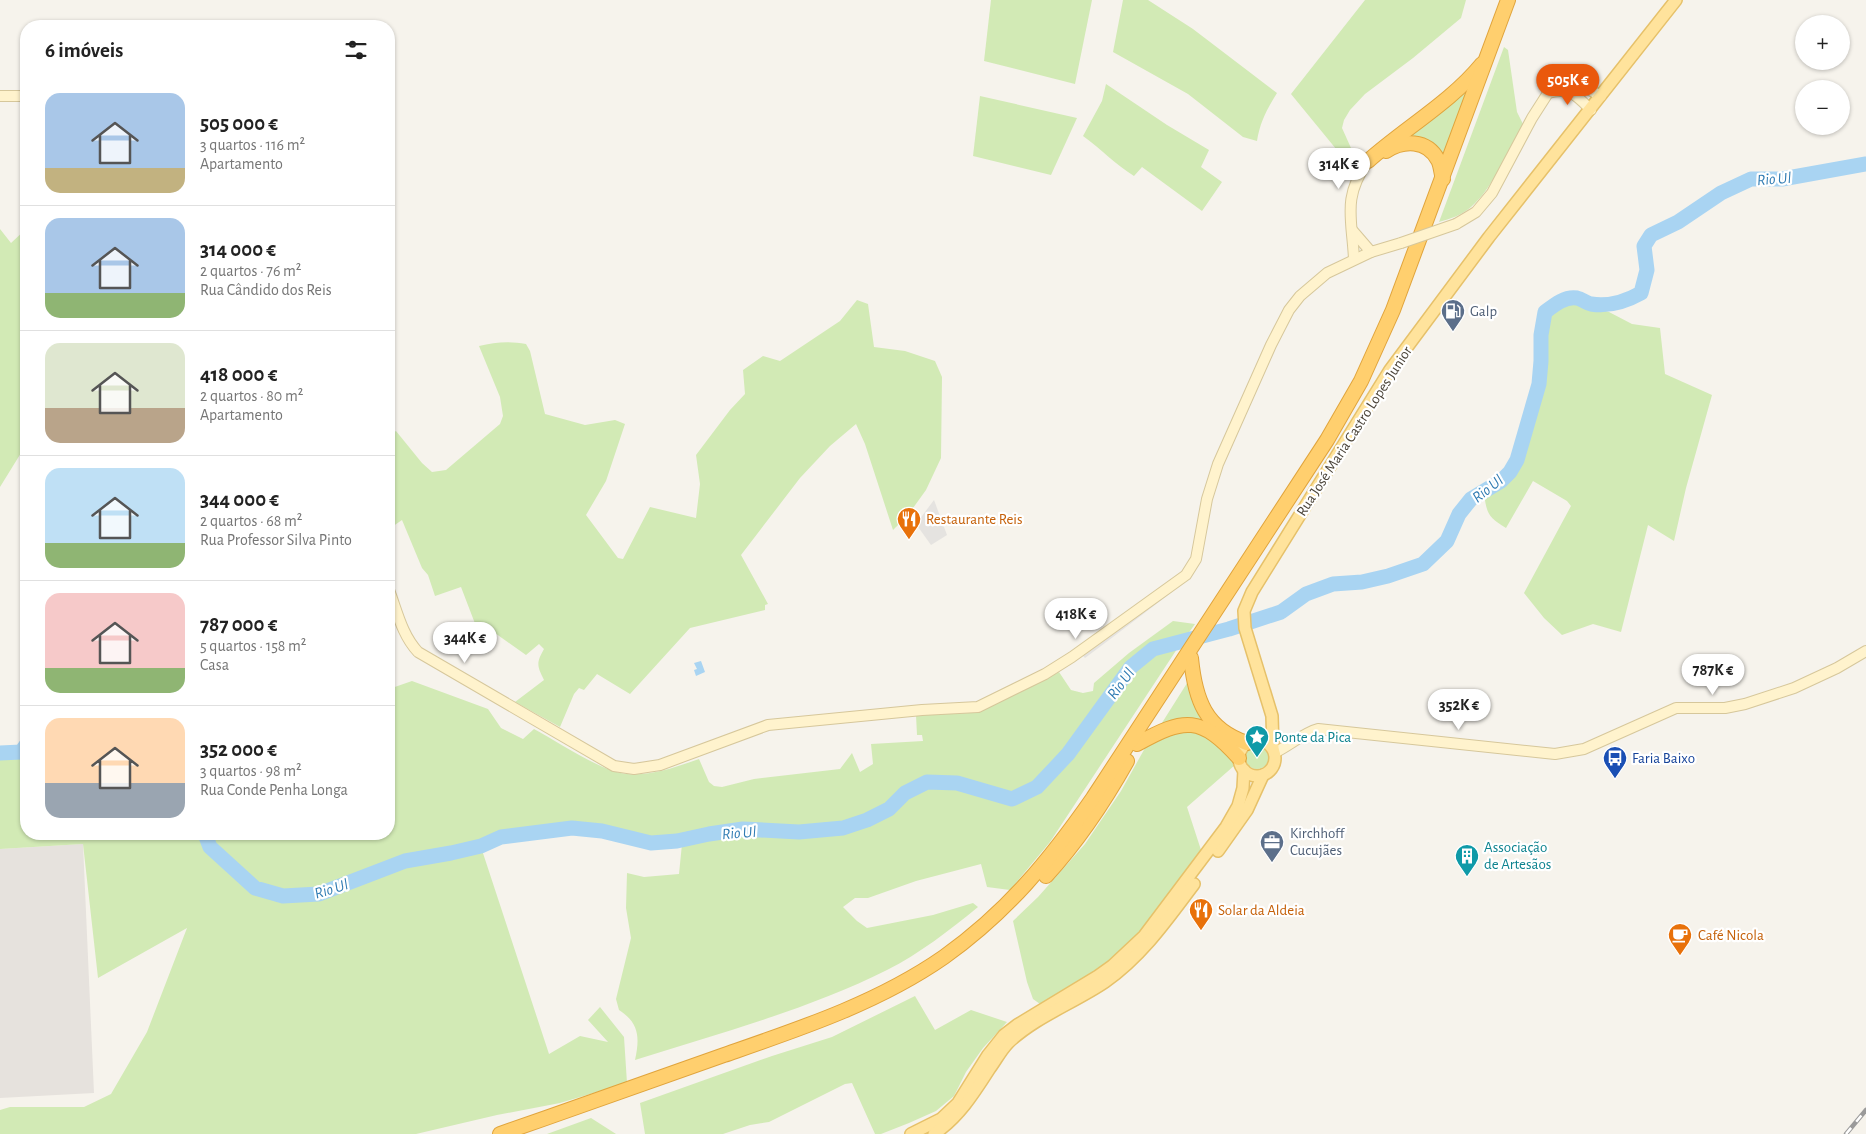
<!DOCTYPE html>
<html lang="pt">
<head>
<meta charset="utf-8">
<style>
  :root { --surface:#fff; --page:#f6f6f6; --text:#222; --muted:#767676; --line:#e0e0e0; --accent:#ea580c }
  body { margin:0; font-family:"Alegreya Sans",sans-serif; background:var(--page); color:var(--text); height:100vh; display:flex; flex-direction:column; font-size:19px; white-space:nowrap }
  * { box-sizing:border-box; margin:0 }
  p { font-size:16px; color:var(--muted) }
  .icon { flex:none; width:28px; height:28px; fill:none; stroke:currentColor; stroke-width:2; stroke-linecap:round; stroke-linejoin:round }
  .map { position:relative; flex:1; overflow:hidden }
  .panel { position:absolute; left:20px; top:20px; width:375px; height:820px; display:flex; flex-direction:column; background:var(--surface); border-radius:20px; box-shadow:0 1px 4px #0004 }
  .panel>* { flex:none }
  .buttons { position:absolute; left:1795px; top:15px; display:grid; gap:10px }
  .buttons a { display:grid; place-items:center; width:55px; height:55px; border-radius:50%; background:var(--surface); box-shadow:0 1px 4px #0004; font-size:25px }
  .price { position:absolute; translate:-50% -42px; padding:0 11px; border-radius:18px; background:#fff; color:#222; font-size:16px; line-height:32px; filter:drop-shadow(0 1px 2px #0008) }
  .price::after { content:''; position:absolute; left:50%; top:30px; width:15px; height:11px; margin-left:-8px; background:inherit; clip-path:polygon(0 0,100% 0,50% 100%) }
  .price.selected { background:var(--accent); color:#fff }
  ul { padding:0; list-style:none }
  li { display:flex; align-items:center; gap:15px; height:125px; padding:0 25px }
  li+li { border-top:1px solid var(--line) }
  li span { display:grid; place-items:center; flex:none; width:140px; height:100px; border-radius:15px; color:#555 }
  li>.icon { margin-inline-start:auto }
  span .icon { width:60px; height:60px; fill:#fffc; stroke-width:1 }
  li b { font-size:21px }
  h2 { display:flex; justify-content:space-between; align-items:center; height:60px; padding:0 25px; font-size:21px }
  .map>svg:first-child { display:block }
  .industrial { fill:#e6e2dd }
  .green { fill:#d2eab5 }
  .parking { fill:#e5e3e0 }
  .water { fill:#a9d4f2 }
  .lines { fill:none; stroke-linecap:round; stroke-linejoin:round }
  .river { stroke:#a9d4f2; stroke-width:15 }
  .secondary-casing { stroke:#d6c79b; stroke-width:12 }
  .primary-casing { stroke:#e6c16a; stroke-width:14 }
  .highway-casing { stroke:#e0a43c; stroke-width:16 }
  .secondary { stroke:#fff3cd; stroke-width:10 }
  .primary { stroke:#ffe39c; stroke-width:11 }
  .highway { stroke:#ffcf6e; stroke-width:14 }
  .rail-casing { stroke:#9a9a9a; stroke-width:4.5 }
  .rail { stroke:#fff; stroke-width:2.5; stroke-dasharray:8; stroke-linecap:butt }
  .secondary-bridge-casing { stroke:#d6c79b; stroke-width:12; stroke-linecap:butt }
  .secondary-bridge { stroke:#fff3cd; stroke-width:10 }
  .labels { text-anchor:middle; stroke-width:4.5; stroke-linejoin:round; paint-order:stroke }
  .service-label { font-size:15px; fill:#4e5e75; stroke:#fff; text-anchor:start }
  .street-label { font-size:15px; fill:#4b4439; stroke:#fff }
  .food-label { font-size:15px; fill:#c56008; stroke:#fff; text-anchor:start }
  .culture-label { font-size:15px; fill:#0d838f; stroke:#fff; text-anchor:start }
  .transit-label { font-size:15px; fill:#164399; stroke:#fff; text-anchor:start }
  .water-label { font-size:16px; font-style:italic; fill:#2e7ab2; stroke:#fff }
</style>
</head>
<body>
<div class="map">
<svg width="1866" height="1134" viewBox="0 0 1866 1134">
  <rect width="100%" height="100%" fill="#f6f3ec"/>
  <path class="industrial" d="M83,844L94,1093L0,1098V849Z"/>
  <g class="green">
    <path d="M991,0H1092L1075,84L984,61Z"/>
    <path d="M1123,0H1148L1193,29L1277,93C1267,109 1260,122 1257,141L1243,137L1188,94L1113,52Z"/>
    <path d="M1365,0H1466L1461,18L1413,58L1365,94L1350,110L1344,120L1342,128L1351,148L1341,155L1291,94Z"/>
    <path d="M1504,47L1508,50L1517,112L1523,124C1508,150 1494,187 1471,207C1462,215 1450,219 1439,222Z"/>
    <path d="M1473,81L1444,160L1402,138Z"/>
    <path d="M1106,84L1167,125L1209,150L1201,167L1222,182L1202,211L1142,167L1134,176C1116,165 1100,148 1083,136L1102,101Z"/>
    <path d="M980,96L1077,118L1051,175L973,156Z"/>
    <path d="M0,229L11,243L26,229V455L21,453L0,487Z"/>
    <path d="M857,300L868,304L874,347L905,351L935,361L942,377L941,458L926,490L908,515L893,530L865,444L856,424L830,446L800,478L741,555L768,604L765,605V610L690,628L630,694L597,674L584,690L579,688L574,694L560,727L515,702L544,680C537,666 536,663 544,649L539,644L526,655L488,628L479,634L461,587L435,596L428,575L422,568L402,520L389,529V435L396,431L422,463L432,472L446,470L500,424L503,416L500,397L479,346C495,342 510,341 526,344L530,351L545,414L585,425L615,420L625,424L606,481L586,515L618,558L623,559L650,507L696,518L700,484L696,455L730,410L745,394L743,370L763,356L780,361L840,321Z"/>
    <path d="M1570,301L1578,302L1609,312L1632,324L1660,328L1665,374L1712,395L1686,488L1674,541L1648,525L1621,632L1593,624L1562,635L1544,618L1524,593L1571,506L1567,501L1533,481L1506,528C1488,517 1487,514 1484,494L1501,484L1513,474L1524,450L1543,379L1547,314L1557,306Z"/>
    <path d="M1173,621L1195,624L1185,638L1164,643L1152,648L1131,664L1116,681L1057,762L1029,788L1013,795H1005L983,786L960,781L926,779L900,794L885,808L847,825L820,829L728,827L676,839L652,841L608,828L577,825L537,829L479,841L549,1054L580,1036L608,1042L588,1020L600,1007L624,1037L627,1083L560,1103L497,1115L416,1134H0V1110L10,1107H84L111,1094L147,1032L187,928L98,978L83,844L0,849V759L20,755L26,751V834H389V689L412,681L488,709L501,728L523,739L534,729C558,742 602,772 627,774C652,776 676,767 699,759L709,782L714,786L722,787L754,779L840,769L852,753L860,772L873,764L871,744L923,741L922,735H917L916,715L969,713L990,707L1059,672L1071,690L1083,693L1093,691L1094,683L1129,653Z"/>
    <path d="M1179,646L1050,842L1010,890L987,887L981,864L916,881L868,898H855L843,907L857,921L867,928L933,915L973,903L978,907C950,930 919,954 887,970C807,1010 720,1033 635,1060C640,1037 639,1023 619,1010L616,999L631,938L626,908L627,873L644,877L679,874L682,844L707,838L744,833L784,836L841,833L872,823L890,814L908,796L933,786L960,788L1011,803L1039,789L1060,767L1138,664L1156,651Z"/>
    <path d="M1189,680C1191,697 1194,711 1207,724L1160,726Z"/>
    <path d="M1197,729L1227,751L1235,765L1187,807L1201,850C1179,881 1157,913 1131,941C1106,968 1071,985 1040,1004L1033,999L1027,982L1013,921L1038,897L1085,844L1121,791L1145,748L1154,740L1168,732Z"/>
    <circle cx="1257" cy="757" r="12"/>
    <path d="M915,996L935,1030L971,1010L1007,1022L983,1048L966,1072L954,1096L936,1111L909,1123L881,1134H875L852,1083L845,1084L769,1122L750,1125L723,1134H645L640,1103L772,1056L832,1037Z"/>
    <path d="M591,1118L616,1134H547Z"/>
  </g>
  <g class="parking">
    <path d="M934,500L947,535L931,545L916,524Z"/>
    <path d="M1170,589L1172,592L1113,637L1085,658L1082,655Z"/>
  </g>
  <path class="water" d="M701,661L705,672L696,676L694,670L697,669L694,663Z"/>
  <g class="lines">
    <g class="river">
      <path d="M0,753L21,752L26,745"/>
      <path d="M205,834L210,847L255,888L283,896L319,894L405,861L451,853L481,846L501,837L572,828L602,831L651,843L677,841L709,834L743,829L799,832L843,828L867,820L889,809L905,793L927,782L957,783L1012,799L1037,787L1068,754L1131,667L1153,649L1229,629L1281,612L1306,594L1333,584L1362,582L1388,576L1423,564L1447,541L1459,514L1471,499L1501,481L1510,472L1517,460L1539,384L1541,361V335L1545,312C1554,305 1565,296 1577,298C1582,299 1586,303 1591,304C1609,307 1625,302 1641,293L1647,270L1644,246L1651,235L1678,222L1721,193L1751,179H1782L1866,164"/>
    </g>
    <g class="secondary-casing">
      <g id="secondary">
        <path d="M1548,93C1570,87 1576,95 1591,110"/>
        <path d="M0,96H26"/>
        <path d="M1456,224L1476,212L1492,193L1532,118L1548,93L1558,81C1574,79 1587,89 1601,96"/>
        <path d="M1352,230L1371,252"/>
        <path d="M1354,259C1352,218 1342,198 1368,161"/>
        <path d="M389,590C397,611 402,635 418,652L614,766L634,769L660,765L768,725L922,710L978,707L1045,674L1072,657L1186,575L1196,559L1207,499L1218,464L1271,345L1289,310L1300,296L1327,273L1371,252L1401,243"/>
        <path d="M1274,753C1289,746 1303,733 1318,729L1555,754L1584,749L1676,708H1725L1745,704L1794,688L1837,668L1866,651"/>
      </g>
    </g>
    <g class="primary-casing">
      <g id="primary">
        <circle cx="1257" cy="758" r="18"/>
        <path d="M1273,749L1272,716L1245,628L1244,611L1252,592L1390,370L1489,237L1676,0"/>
        <path d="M1218,851L1247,810L1263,775"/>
        <path d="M911,1134L941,1119L958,1103L988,1055L1004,1035L1017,1025L1098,976L1112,966L1144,936L1226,827L1238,806L1243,788L1244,770"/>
        <path d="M934,1134C959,1117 974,1093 990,1068C996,1060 1001,1050 1008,1043C1035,1017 1074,1003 1105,982C1142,956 1167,920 1194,884"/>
      </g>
    </g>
    <g class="highway-casing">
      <g id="highway">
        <path d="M1386,151C1403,140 1427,139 1438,160C1441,165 1441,173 1443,179"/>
        <path d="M1368,161C1405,128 1451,102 1482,64"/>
        <path d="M1191,658C1195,699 1205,729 1247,743"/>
        <path d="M1137,744C1185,717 1201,716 1239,758"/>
        <path d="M1046,876C1078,841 1104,802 1127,761"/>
        <path d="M500,1134C575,1108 650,1081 724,1055C799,1029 878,1003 944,957C1007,912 1049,861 1093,798L1327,440L1361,381L1393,310L1508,0"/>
      </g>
    </g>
    <use href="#secondary" class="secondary"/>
    <use href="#primary" class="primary"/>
    <use href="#highway" class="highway"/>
    <g class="rail-casing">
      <path id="rail" d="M1846,1134L1866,1110"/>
    </g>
    <use href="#rail" class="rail"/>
    <g class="secondary-bridge-casing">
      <path id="secondary-bridge" d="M1401,243L1456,224"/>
    </g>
    <use href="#secondary-bridge" class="secondary-bridge"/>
  </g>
  <defs>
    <g id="fuel-pin" transform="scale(1.25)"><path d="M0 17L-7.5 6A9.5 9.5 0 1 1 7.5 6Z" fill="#5c6f8a" stroke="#fff"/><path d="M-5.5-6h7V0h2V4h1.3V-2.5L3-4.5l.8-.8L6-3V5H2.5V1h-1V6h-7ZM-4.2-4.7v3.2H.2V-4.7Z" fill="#fff"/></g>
    <g id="restaurant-pin" transform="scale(1.25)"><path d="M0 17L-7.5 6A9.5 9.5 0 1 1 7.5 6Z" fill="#e8710a" stroke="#fff"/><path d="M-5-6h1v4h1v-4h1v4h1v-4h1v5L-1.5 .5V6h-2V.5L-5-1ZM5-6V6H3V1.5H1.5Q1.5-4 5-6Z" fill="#fff"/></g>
    <g id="sight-pin" transform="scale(1.25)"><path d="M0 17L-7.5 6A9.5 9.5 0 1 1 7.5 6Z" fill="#0f9aa8" stroke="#fff"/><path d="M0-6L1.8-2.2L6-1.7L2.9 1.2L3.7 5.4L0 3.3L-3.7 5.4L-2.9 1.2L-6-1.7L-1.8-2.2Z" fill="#fff"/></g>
    <g id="bus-pin" transform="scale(1.25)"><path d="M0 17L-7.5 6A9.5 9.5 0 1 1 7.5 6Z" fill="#1a4fb4" stroke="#fff"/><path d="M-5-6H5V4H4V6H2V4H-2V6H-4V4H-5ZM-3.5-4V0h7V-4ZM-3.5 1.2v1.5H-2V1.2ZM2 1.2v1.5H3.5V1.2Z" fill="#fff"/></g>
    <g id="office-pin" transform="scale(1.25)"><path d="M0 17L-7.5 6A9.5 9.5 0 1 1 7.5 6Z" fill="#5c6f8a" stroke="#fff"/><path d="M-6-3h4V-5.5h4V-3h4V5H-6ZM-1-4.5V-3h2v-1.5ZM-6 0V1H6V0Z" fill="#fff"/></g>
    <g id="building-pin" transform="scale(1.25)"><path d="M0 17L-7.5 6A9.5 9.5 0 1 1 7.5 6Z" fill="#0f9aa8" stroke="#fff"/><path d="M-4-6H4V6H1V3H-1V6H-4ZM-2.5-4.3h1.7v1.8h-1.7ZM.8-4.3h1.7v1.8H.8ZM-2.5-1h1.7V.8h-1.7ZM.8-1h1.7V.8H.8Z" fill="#fff"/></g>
    <g id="cafe-pin" transform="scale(1.25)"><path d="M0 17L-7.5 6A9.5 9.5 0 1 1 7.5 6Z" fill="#e8710a" stroke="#fff"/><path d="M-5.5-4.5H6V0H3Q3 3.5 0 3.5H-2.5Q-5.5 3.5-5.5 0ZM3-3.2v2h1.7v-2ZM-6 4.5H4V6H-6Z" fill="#fff"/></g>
  </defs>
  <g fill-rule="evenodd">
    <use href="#fuel-pin" x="1453" y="311"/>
    <use href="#restaurant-pin" x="909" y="519"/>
    <use href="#sight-pin" x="1257" y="737"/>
    <use href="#bus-pin" x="1615" y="758"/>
    <use href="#office-pin" x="1272" y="842"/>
    <use href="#building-pin" x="1467" y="856"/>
    <use href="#restaurant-pin" x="1201" y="910"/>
    <use href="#cafe-pin" x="1680" y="935"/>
  </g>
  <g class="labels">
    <g class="service-label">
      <text x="1470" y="316">Galp</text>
      <text x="1290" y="838">Kirchhoff<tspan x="1290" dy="17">Cucujães</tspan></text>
    </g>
    <g class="street-label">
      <text transform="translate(1354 431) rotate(-57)" y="5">Rua José Maria Castro Lopes Junior</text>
    </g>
    <g class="food-label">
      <text x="926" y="524">Restaurante Reis</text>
      <text x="1218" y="915">Solar da Aldeia</text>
      <text x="1698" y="940">Café Nicola</text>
    </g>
    <g class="culture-label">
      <text x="1274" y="742">Ponte da Pica</text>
      <text x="1484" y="852">Associação<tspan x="1484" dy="17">de Artesãos</tspan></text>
    </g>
    <g class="transit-label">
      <text x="1632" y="763">Faria Baixo</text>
    </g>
    <g class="water-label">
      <text transform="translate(1774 178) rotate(-4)" y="6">Rio Ul</text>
      <text transform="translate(1487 488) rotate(-38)" y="6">Rio Ul</text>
      <text transform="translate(1120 683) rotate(-53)" y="6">Rio Ul</text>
      <text transform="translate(739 832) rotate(-4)" y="6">Rio Ul</text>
      <text transform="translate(331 888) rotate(-17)" y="6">Rio Ul</text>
    </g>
  </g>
</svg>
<div class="buttons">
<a>+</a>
<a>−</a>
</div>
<b class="price selected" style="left:1568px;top:106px">505K €</b>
<b class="price" style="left:1339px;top:190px">314K €</b>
<b class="price" style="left:1076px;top:640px">418K €</b>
<b class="price" style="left:465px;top:664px">344K €</b>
<b class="price" style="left:1713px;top:696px">787K €</b>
<b class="price" style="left:1459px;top:731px">352K €</b>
<section class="panel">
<h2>6 imóveis<svg class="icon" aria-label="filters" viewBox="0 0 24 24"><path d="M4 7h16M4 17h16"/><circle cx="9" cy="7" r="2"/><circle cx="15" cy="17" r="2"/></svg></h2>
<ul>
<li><span style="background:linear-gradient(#a9c7e8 75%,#c2b280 0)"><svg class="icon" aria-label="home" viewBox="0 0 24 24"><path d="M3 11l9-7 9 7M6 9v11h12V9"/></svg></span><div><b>505 000 €</b><p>3 quartos · 116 m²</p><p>Apartamento</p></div></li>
<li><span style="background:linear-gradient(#a9c7e8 75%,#8fb573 0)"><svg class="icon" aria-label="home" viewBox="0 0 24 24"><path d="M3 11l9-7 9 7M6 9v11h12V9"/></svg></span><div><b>314 000 €</b><p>2 quartos · 76 m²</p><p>Rua Cândido dos Reis</p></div></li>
<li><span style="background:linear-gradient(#dfe7d0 65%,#b9a48a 0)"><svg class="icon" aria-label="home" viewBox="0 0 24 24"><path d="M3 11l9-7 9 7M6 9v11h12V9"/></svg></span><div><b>418 000 €</b><p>2 quartos · 80 m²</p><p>Apartamento</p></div></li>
<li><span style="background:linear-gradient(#bfe0f5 75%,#8fb573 0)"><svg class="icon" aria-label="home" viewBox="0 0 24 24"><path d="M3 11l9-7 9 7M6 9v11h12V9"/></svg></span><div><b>344 000 €</b><p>2 quartos · 68 m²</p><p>Rua Professor Silva Pinto</p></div></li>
<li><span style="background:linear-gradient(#f6c9c9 75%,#8fb573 0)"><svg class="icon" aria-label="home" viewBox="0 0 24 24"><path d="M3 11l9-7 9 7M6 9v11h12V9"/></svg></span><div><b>787 000 €</b><p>5 quartos · 158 m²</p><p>Casa</p></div></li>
<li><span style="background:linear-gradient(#ffd9b3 65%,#9aa5b1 0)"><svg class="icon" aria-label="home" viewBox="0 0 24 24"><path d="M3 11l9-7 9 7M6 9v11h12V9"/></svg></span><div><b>352 000 €</b><p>3 quartos · 98 m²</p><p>Rua Conde Penha Longa</p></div></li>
</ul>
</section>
</div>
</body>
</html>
